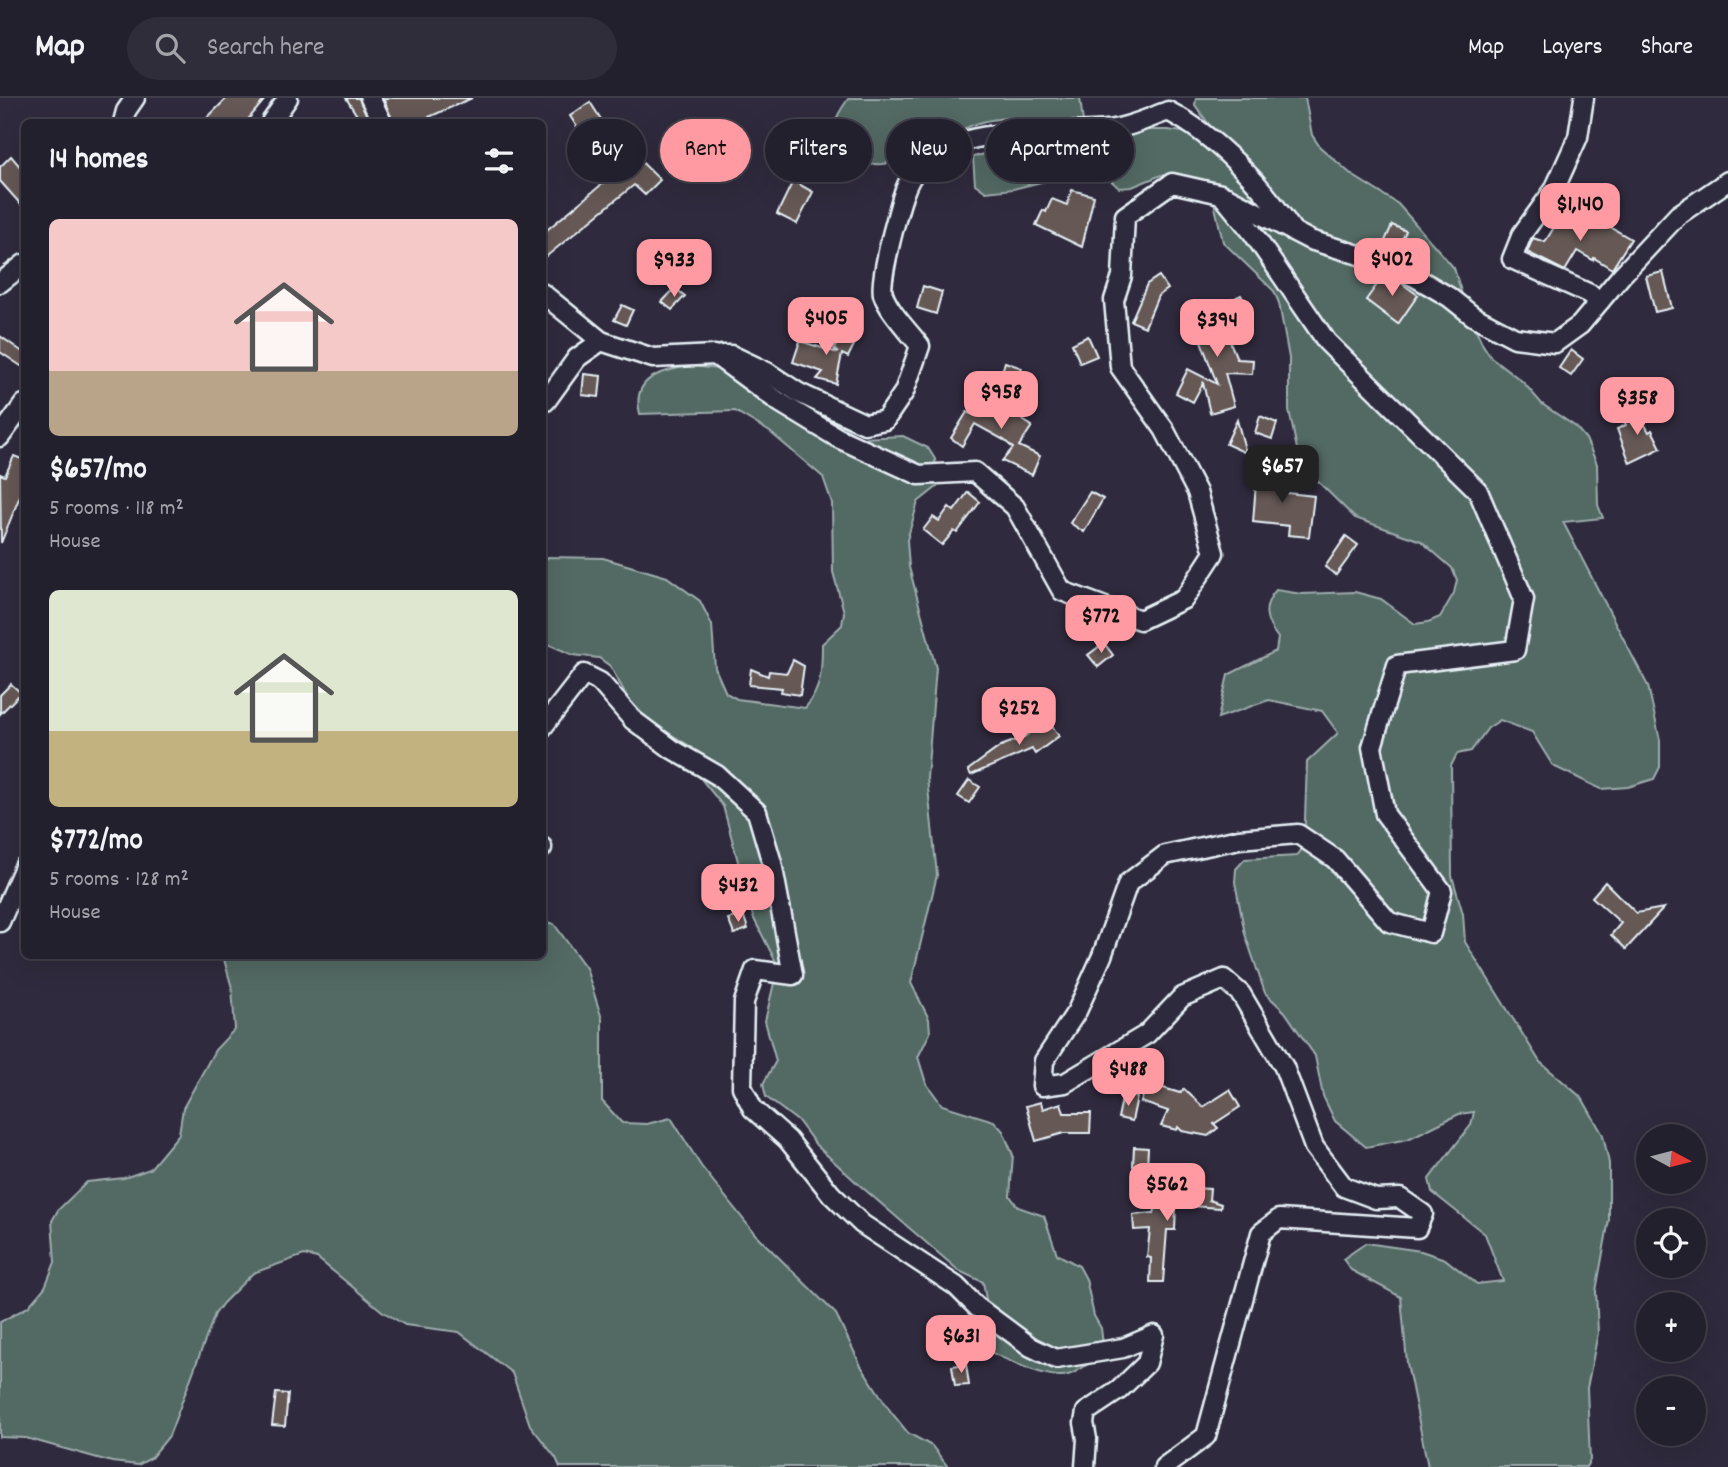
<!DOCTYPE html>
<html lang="en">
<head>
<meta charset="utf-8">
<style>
  :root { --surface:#23202e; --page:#2f2d3a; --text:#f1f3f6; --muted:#a3a3aa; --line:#403e4a; --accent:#ff9aa2 }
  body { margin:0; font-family:Dekko,sans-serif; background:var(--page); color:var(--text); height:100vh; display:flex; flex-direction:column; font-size:26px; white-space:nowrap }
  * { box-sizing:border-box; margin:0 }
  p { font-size:23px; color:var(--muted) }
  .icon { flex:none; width:38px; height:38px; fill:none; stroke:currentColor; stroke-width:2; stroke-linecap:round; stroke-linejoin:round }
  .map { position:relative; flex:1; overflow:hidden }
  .sheet { position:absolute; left:21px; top:21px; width:525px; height:840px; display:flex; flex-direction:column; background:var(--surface); border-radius:10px; box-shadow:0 7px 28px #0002,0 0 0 2px var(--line) }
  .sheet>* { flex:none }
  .guide { position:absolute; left:567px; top:21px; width:665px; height:63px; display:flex; gap:14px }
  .needle { width:46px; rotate:97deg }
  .tools { position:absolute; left:1636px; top:1026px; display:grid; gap:14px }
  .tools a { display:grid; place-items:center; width:70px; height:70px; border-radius:50%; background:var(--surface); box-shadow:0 7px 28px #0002,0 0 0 2px var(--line); font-size:35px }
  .price { position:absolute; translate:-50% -60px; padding:0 16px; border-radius:14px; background:var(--accent); color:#111; font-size:23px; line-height:46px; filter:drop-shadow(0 2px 4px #0008) }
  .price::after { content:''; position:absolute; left:50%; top:42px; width:21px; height:16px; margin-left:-10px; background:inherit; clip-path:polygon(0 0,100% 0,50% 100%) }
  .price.current { background:#222; color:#fff }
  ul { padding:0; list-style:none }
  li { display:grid; align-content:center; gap:14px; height:371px; padding:0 28px }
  li span { display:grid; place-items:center; height:217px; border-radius:10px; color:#555 }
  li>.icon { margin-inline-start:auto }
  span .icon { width:126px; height:126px; fill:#fffc; stroke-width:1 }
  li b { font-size:30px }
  h2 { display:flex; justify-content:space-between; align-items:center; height:84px; padding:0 28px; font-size:30px }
  .pill { padding:0 24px; border-radius:32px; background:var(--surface); box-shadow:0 7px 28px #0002,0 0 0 2px var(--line); font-size:24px; line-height:63px }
  .pill.current { background:var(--accent); color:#111 }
  header { display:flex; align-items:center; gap:42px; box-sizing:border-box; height:98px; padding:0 35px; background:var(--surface); border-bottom:2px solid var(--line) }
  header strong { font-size:33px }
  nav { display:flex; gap:38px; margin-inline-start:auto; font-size:24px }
  .search { width:490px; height:63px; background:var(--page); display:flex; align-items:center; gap:18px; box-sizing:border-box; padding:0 24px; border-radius:38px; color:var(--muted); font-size:26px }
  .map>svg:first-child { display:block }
  .green { fill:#536964; stroke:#9eadae; stroke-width:2 }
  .building { fill:#655954; stroke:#e8f1f8; stroke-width:2 }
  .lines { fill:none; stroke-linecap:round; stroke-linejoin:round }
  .minor-casing { stroke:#e8f1f8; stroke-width:23 }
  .minor { stroke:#2f2a3d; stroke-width:18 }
</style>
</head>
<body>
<header>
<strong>Map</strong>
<div class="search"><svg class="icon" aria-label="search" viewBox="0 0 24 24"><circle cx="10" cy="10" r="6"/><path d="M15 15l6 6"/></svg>Search here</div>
<nav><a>Map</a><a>Layers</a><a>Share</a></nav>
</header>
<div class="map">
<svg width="1728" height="1369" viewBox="0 0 1728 1369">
  <rect width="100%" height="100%" fill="#2f2a3d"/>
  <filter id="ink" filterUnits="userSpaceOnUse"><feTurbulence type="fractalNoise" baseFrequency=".0143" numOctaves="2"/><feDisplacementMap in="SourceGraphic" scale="14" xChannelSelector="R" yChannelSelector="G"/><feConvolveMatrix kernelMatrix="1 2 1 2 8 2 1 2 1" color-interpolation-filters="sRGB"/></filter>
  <g filter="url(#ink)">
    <g class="green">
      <path d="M853,0H1080L1084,32H1168L1218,39L1195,7L1196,0H1305L1312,37L1320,49L1352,77L1398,106L1454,170L1466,210L1483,247L1491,259L1523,284L1542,306L1576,329L1586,341L1597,366L1598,407L1603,420L1563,424L1648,588L1660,642V669L1654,681L1628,689L1601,691L1553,668L1532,634L1500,622L1488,630L1471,653L1457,656L1451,668L1452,778L1463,816L1465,844L1540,964L1582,1000L1603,1037L1609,1065V1122L1596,1193L1598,1235L1587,1290L1590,1362L1586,1369H1428L1407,1265L1401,1199L1351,1172L1343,1161L1366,1145L1421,1153L1445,1161L1477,1186L1503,1183L1485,1136L1432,1094L1429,1081L1471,1027L1474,1014L1459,1016L1408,1041L1366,1049L1335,1023L1323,998L1315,958L1285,914L1265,895L1245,836L1235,784L1236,771L1245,761L1297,758L1304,748L1307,664L1338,635L1322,613L1269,602L1218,620L1228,577L1276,553L1278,540C1265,523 1261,509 1276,492L1302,496L1355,494L1381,501L1415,526L1428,524L1440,519L1454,495L1457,482L1452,470L1421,443L1355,420L1300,366L1289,312V260L1279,205L1274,193L1223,144L1211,91L1161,77L1132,89L1119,90L1109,81L1081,74L1013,91L986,94L975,86L973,59L1011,49L1031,33L1025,22C962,11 936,60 883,66C869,68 853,62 839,59C826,35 834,21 848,1Z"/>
      <path d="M690,268L729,272L802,304L861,340L903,338L928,350L935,361L938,388L918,404L907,442L909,469L936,570L927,680L937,777L911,885L929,921L930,935L918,959L926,985L942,1007L994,1023L1003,1033L1013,1057L1010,1098L1018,1109L1044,1118L1057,1156L1079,1168L1086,1181L1094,1218L1101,1230L1104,1255C1092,1262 1074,1279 1060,1278C1042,1278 1003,1261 987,1252L990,1225L983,1184L959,1173L856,1084L816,1047L799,1024L766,999L763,986L776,963L765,923L778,868L753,819L723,708L698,677L693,650L648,622L629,602L610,568L599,560L573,557L548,546L542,560V466L548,459L603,460L667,479L700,503L712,527L715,570L726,595L737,601L805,610C822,591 822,570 822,546L842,527L844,514L833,474L832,405L823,379L770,334L735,313L640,316C631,280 660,273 690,268Z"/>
      <path d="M543,823L554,826L586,870L602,921V1003L622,1025L647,1026L671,1020L701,1068L755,1136L836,1216L861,1268L891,1314L908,1335L932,1348L948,1369H560L556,1360L530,1327L512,1275L459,1234L405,1227L382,1213L317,1160L304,1157L253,1175L223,1205L215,1216L169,1338L151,1360L138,1367L112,1364L26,1340L0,1339V1224L28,1209L45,1189L55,1164L52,1123L58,1112L87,1084L124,1080L150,1071L179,1036L183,1010L215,952L235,931L232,890L223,858H542Z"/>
    </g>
    <g class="building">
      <path d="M227,0H266L246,24H203Z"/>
      <path d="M346,0H359L370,24H361Z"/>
      <path d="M383,0H472L429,19L432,24H393Z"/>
      <path d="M590,4L606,29L660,82L645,97L634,87L542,162V136L619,72L600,53L577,70L568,58L586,43L570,18Z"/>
      <path d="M11,58L24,73V110L0,83V69Z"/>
      <path d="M793,83L813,94L797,126L777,116Z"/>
      <path d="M1072,92L1094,98L1082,149L1036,127L1043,112L1046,114L1052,101L1067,107Z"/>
      <path d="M1566,116L1588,128L1593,119L1631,141L1612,171L1594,160L1593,162L1577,153L1565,173L1527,154L1533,140L1545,144L1556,126L1560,128Z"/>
      <path d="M1392,127L1406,133L1395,158L1381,152Z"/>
      <path d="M1663,174L1672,210L1655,214L1646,178Z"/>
      <path d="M1384,177L1401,185L1418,197L1398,226L1366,202Z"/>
      <path d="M1159,178L1168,191L1158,198L1145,229L1131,223L1147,186Z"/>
      <path d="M923,188L942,194L936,216L917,210Z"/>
      <path d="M675,190L685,198L672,212L662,204Z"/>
      <path d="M1241,197L1248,211L1222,224L1237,261L1253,262L1252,276L1225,275L1234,308L1210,315L1203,285L1193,304L1176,295L1188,271L1217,286L1201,243L1194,236L1215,217L1212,211Z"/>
      <path d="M622,207L633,212L626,227L614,222Z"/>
      <path d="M844,231L858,239L848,259L842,256L836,286L817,281L823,274L793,264L800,243L838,255L834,251Z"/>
      <path d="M0,238L24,255V270L0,254Z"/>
      <path d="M1088,238L1097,258L1080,265L1072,246Z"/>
      <path d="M1571,252L1583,261L1571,278L1559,270Z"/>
      <path d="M1005,264L1022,270L1017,286L1000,280Z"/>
      <path d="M584,276L601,278L599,299L582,297Z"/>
      <path d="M1003,292L1017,295L1012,315L1032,328L1019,348L1040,358L1032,377L1002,363L1013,350L1004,342L975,326L962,348L951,340L967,314L971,316L977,304L997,314Z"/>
      <path d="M1635,309L1649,334L1652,332L1661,350L1630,365L1617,331L1626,327L1621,316Z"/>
      <path d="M1260,318L1277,325L1272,341L1255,335Z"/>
      <path d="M1237,322L1246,355L1226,346Z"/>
      <path d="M14,358L24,362V388L1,445L0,376L5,378Z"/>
      <path d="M1257,372L1281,374L1279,394L1314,398L1309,439L1288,437L1289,428L1253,424Z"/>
      <path d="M968,394L980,404L957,435L954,433L942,447L923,432L933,419L939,423L949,409L954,413Z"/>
      <path d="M1090,394L1103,401L1084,434L1070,425Z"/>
      <path d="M1346,438L1358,447L1336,477L1325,469Z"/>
      <path d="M1104,545L1113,557L1098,569L1088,557Z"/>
      <path d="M793,562L804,568L800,597L781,594L782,590L749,587L751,571L768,578L769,573L787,575Z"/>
      <path d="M11,586L21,595L0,616V597Z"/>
      <path d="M1047,621L1059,638L1035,656L1032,651L971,677L968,672L1001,648L1024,639Z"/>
      <path d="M969,682L980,689L969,705L958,698Z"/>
      <path d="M1605,784L1636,815L1664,810L1626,851L1611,837L1621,825L1592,799Z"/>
      <path d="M743,816L748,831L734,836L728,821Z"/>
      <path d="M1147,985L1180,995L1184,991L1203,1009L1230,992L1240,1009L1214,1026L1218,1030L1208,1038L1182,1033L1178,1029L1177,1032L1161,1028L1168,1013L1141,1004Z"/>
      <path d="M1123,996L1137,999L1132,1023L1118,1020Z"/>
      <path d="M1041,1004L1043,1011L1061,1005L1064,1015H1091L1090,1035H1064L1036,1043L1026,1008Z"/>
      <path d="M1134,1049L1148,1050L1147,1068H1133Z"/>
      <path d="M1163,1087L1194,1097L1195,1090L1210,1091L1209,1102L1221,1106L1220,1110L1176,1107L1175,1132H1167L1163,1184H1150L1151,1160L1147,1159L1150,1131L1134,1132L1133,1117L1154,1115Z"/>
      <path d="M966,1266L969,1287L955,1288L952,1268Z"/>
      <path d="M276,1295L288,1296L285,1328L272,1327Z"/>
    </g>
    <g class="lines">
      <g class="minor-casing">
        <g id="minor">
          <path d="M370,0L382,24"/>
          <path d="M1584,0L1578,39L1554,92L1522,136L1512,161L1590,196L1600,203"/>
          <path d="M123,24L126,13L135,0"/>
          <path d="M271,24L288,0"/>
          <path d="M1227,99L1310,142L1382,164L1415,179L1449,199L1473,218L1515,240L1555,245L1580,227L1621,178L1678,117L1728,83"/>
          <path d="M0,185L24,166"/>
          <path d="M542,195L601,243L653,260L715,257L779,304L838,340L919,377L975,374L1015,409L1062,493L1140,522L1184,501L1214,455L1197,394L1164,331L1120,269L1114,202L1122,178L1125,118L1172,85L1221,96L1252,134L1327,244L1478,393L1524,501L1515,552L1397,567L1372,649L1385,716L1442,793L1431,835L1389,824L1335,761L1298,736L1239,741L1165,757L1128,785L1102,858L1077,913L1044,963L1042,988L1065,985L1147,936L1182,899L1224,881L1241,896L1284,969L1314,1049L1344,1089L1376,1101L1400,1100L1423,1116L1417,1130L1279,1121L1261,1135L1206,1338L1164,1369"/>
          <path d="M722,257H731L767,274L799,295L865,326L885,322L904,294L920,248C908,232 889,214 883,196C880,186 890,145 893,133C898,116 902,93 912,78C952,21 1047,39 1107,32C1128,30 1149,20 1168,13C1215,37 1264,89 1293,133"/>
          <path d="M542,304L546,303L577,260L601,243"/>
          <path d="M0,339L24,306"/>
          <path d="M542,630L584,576L600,584L633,622L672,651L717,677L757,714L772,765L793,877L755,872L744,904L742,989L753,1011L788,1042L831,1096L862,1126L956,1188L977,1209L1031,1249L1056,1261L1123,1250L1154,1237L1147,1265L1119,1292L1086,1314L1084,1325L1087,1341L1085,1369"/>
          <path d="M542,749V750"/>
          <path d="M0,824L24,769"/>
        </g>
      </g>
      <use href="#minor" class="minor"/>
    </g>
  </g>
</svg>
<div class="tools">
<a><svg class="needle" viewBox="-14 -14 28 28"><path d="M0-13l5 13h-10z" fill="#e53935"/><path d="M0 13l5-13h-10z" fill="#a3a3aa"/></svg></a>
<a><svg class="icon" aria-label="locate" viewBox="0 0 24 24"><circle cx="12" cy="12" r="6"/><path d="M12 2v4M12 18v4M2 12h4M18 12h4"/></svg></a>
<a>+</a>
<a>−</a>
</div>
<b class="price" style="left:1580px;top:145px">$1,140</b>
<b class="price" style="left:1392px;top:200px">$402</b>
<b class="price" style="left:674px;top:201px">$933</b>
<b class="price" style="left:826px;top:259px">$405</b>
<b class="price" style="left:1217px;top:261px">$394</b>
<b class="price" style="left:1001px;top:333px">$958</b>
<b class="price" style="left:1637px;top:339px">$358</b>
<b class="price current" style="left:1282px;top:407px">$657</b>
<b class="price" style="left:1101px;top:557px">$772</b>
<b class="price" style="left:1019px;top:649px">$252</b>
<b class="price" style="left:738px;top:826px">$432</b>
<b class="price" style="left:1128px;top:1010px">$488</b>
<b class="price" style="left:1167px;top:1125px">$562</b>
<b class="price" style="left:961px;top:1277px">$631</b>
<div class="guide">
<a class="pill">Buy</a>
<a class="pill current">Rent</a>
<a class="pill">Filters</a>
<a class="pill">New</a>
<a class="pill">Apartment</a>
</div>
<section class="sheet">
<h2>14 homes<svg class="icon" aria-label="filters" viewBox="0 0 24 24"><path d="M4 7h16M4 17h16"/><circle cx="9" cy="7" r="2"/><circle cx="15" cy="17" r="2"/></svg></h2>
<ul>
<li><span style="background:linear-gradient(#f6c9c9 70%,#b9a48a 0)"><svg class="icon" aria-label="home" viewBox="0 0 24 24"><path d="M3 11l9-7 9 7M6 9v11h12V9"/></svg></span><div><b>$657/mo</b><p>5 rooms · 118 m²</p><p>House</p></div></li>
<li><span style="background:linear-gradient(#dfe7d0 65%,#c2b280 0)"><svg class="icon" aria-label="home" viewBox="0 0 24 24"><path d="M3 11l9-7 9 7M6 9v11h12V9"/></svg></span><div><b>$772/mo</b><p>5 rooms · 128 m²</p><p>House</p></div></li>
</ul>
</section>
</div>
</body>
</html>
